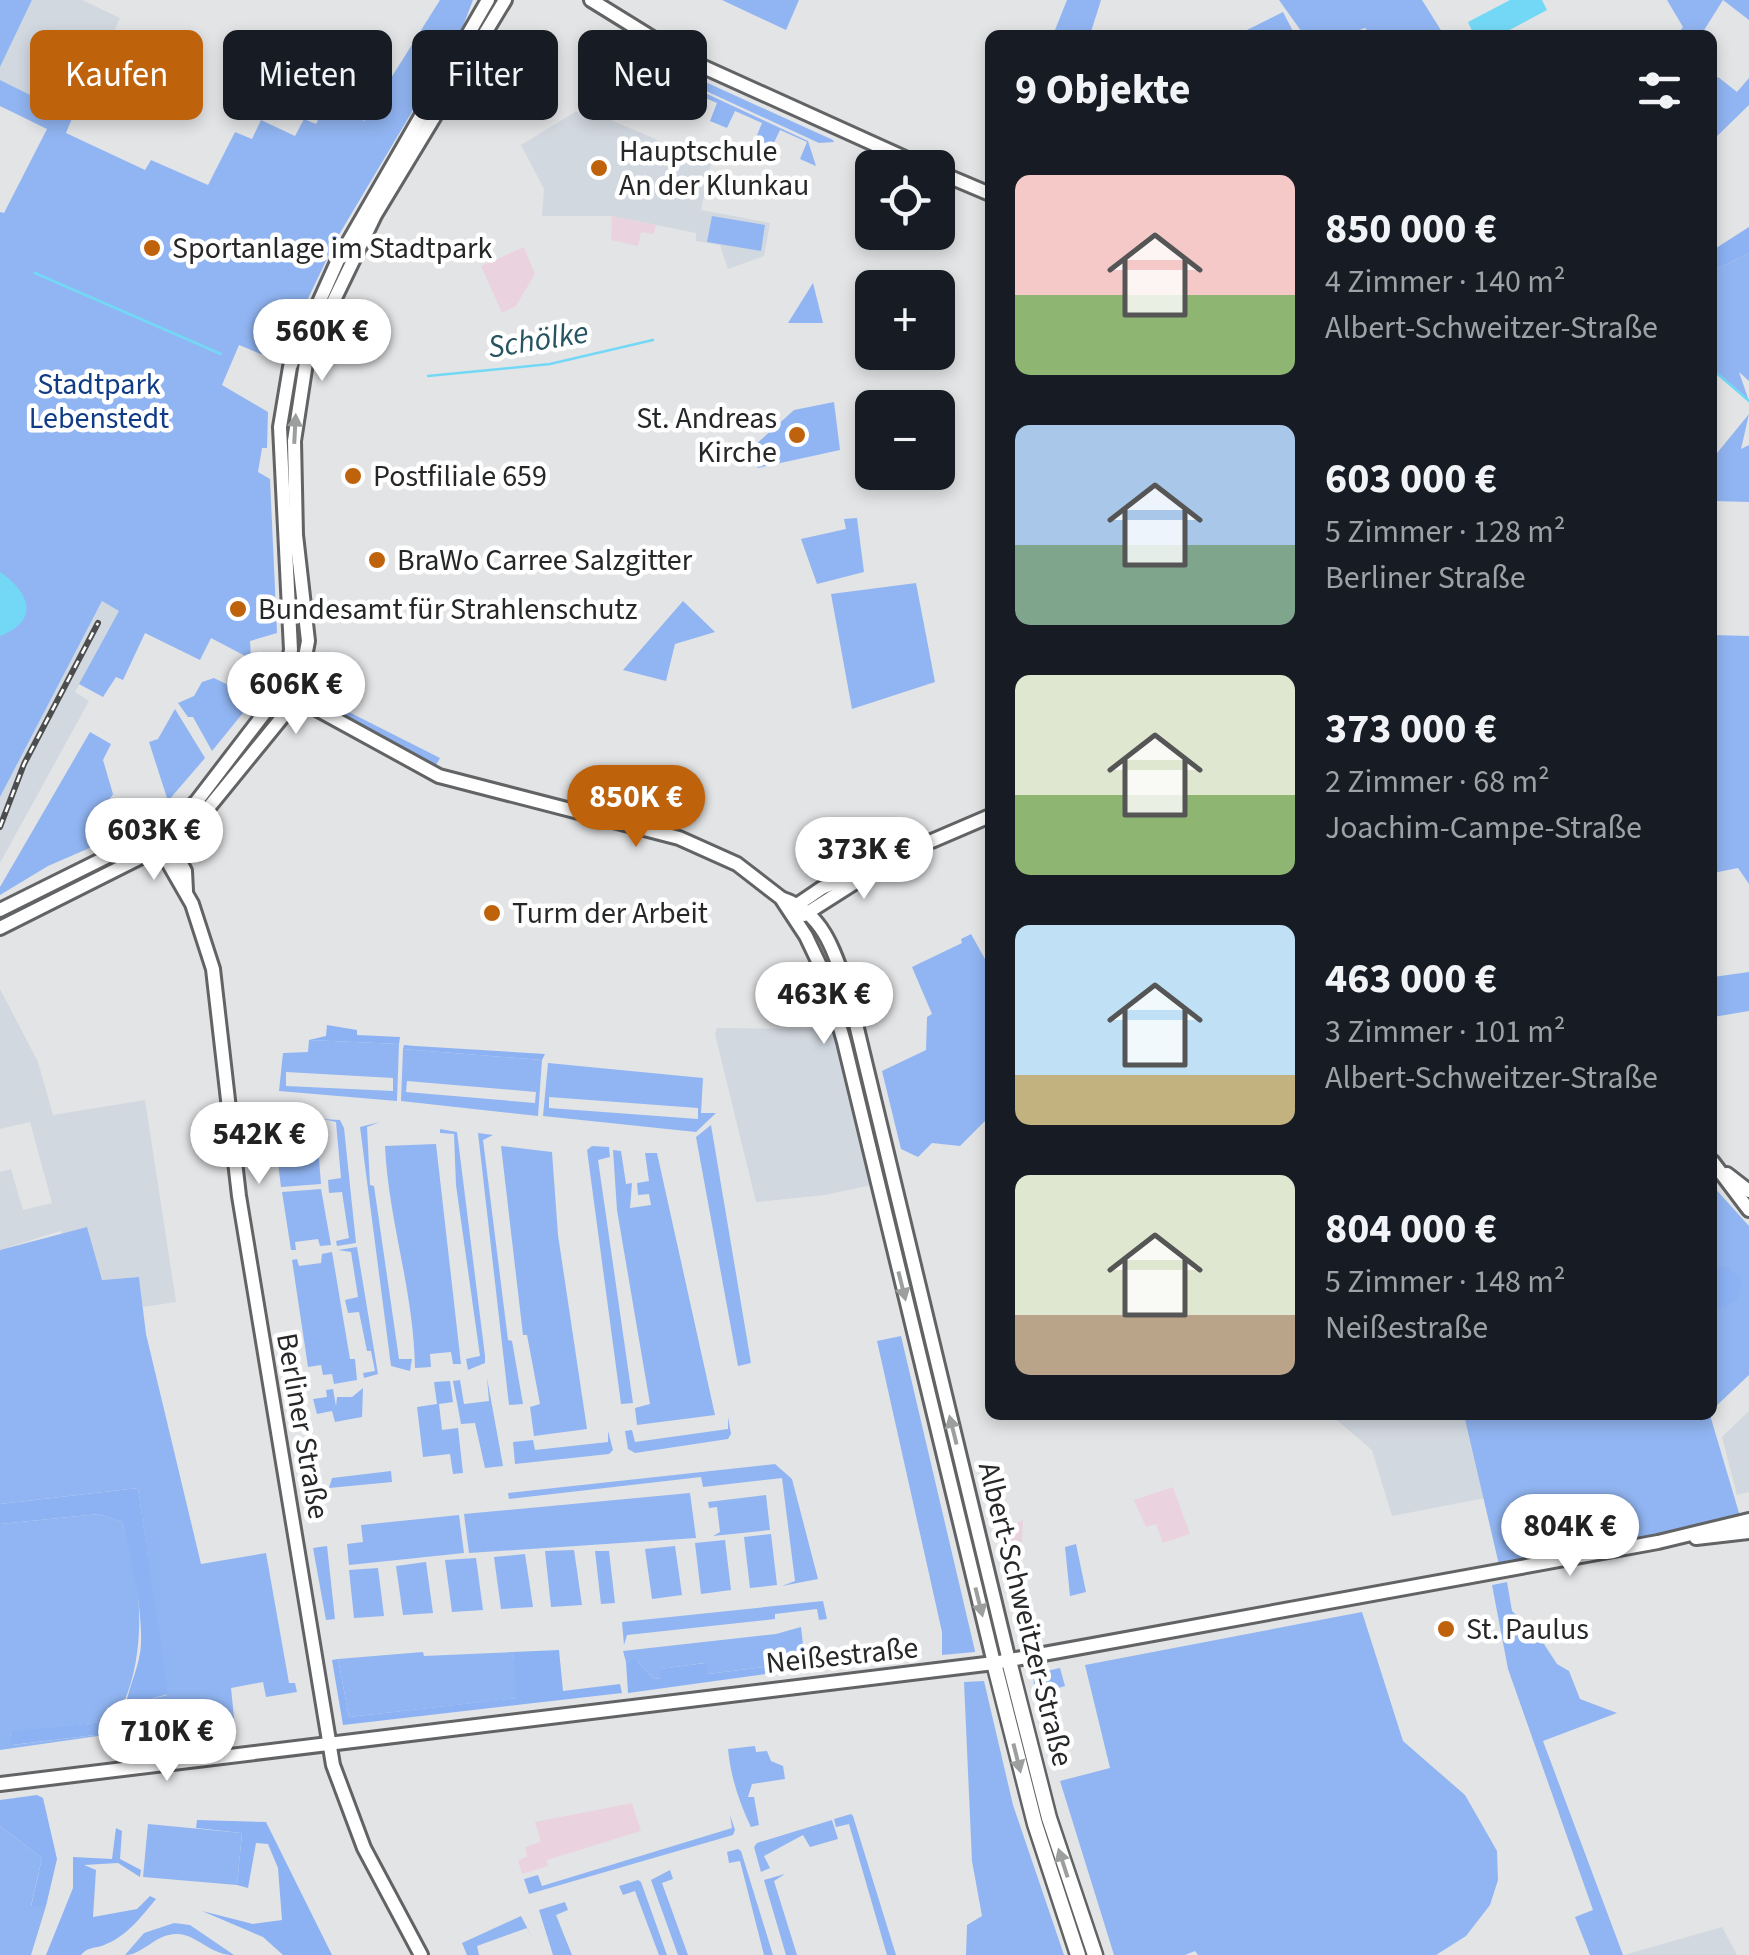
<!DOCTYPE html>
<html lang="de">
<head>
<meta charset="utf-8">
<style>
  :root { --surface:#171b24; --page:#242831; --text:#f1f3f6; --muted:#9ea1a6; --accent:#be620b }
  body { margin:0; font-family:"Source Sans 3",sans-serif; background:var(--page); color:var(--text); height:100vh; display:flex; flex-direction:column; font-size:38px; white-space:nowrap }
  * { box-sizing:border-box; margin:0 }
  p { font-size:32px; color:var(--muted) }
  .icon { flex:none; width:55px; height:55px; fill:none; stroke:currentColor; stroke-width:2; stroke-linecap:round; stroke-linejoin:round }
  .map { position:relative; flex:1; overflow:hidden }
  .sheet { position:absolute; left:985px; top:30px; width:732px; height:1390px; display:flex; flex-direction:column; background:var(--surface); border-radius:15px; box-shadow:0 5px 15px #0003 }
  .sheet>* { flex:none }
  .guide { position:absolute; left:30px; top:30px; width:805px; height:90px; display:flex; gap:20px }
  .tools { position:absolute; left:855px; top:150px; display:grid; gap:20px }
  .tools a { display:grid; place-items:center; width:100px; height:100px; border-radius:15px; background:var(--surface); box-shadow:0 5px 15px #0003; font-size:50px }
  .price { position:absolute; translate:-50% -85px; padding:0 22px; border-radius:35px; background:#fff; color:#222; font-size:32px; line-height:65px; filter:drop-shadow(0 2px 5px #0008) }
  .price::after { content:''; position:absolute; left:50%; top:60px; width:30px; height:22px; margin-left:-15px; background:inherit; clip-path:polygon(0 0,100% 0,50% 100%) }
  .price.current { background:var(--accent); color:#fff }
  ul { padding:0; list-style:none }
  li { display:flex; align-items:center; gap:30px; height:250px; padding:0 30px }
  li span { display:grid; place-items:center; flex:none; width:280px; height:200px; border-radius:15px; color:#555 }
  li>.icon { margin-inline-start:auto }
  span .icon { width:120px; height:120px; fill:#fffc; stroke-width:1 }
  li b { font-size:42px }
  h2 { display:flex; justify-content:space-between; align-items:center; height:120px; padding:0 30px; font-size:42px }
  .tag { padding:0 35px; border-radius:15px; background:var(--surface); box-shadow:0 5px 15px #0003; font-size:35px; line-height:90px }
  .tag.current { background:var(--accent); color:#fff }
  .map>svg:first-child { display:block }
  .built { fill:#d2d8e0 }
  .industrial { fill:#ead3de }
  .green { fill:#91b5f2; fill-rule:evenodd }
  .forest { fill:#8cb2f3 }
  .water { fill:#73d8f6 }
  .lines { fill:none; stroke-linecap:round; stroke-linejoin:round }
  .stream { stroke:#73d8f6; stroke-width:2.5 }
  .tertiary-casing { stroke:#626365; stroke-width:18 }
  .secondary-casing { stroke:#626365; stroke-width:19 }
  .tertiary { stroke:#fff; stroke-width:12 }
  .secondary { stroke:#fff; stroke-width:14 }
  .rail-casing { stroke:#4c4d4e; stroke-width:6 }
  .rail { stroke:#fff; stroke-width:2.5; stroke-dasharray:8; stroke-linecap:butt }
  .oneway { fill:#9d9e9e }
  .poi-dot { fill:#be620b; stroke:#fff; stroke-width:4 }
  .labels { text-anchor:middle; stroke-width:9; stroke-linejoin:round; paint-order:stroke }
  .poi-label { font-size:30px; fill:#262728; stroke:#fff; text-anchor:start }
  .park-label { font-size:30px; fill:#103c86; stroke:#fff }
  .street-label { font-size:30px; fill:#262728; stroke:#fff }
  .water-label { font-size:32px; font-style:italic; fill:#275461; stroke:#fff }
</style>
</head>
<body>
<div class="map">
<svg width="1749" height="1955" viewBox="0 0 1749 1955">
  <rect width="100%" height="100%" fill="#e3e4e6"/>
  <g class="built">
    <path d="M32,0H82L120,18L106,49L116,54L98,90L87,86L81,109L76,108L73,116L0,80V67Z"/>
    <path d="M590,111L711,163L701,210L770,223L764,256L728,269L720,245L696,241V233L612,216H542L544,189L521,145L575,112Z"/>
    <path d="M102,601L120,611L75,692L89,701L0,863V797Z"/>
    <path d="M0,989L38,1062L53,1115L145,1100L176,1302L143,1307L139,1277L102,1280L60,1231L0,1250V1172L11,1169L23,1210L52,1203L30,1122L0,1129Z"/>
    <path d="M717,1028L834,1029L872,1185L825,1195L756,1202L715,1034Z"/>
    <path d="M1749,1411V1492L1737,1495L1722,1437Z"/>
    <path d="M1331,1415H1464L1485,1498L1392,1516L1372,1450Z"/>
    <path d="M1722,1927L1737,1955H1624Z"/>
  </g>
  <g class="industrial">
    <path d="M612,216L656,225L654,234L641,232L638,246L611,240Z"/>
    <path d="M524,247L535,274L516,306L502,313L481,266Z"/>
    <path d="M1173,1487L1190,1534L1163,1543L1156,1524L1146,1527L1134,1500Z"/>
    <path d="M1023,1520L1021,1558L1035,1613L1019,1617L1000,1532Z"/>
    <path d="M632,1803L641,1831L547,1860L548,1866L522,1874L518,1860L527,1857L525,1847L541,1842L535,1822Z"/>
  </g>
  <g class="green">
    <path d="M0,0H32L0,67Z"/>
    <path d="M440,0H473L463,26L337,238L278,361L239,345L222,385L268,412L267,448H262L258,472L270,479L277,633L250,641L251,659L211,638L200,660L145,633L123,680L116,677L103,697L79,684L119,611L102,601L0,797V212L4,213L47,129L0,106V80L73,116L66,133L145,170L151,160L208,185L235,132L252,139L261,120L295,136L304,119L316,124L322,112L312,106L319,93L364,121Z"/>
    <path d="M722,0H799L786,30Z"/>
    <path d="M1067,0H1101L1090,35H1053Z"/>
    <path d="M1279,0H1422L1444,35H1371L1365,28L1347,35H1304Z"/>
    <path d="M1667,0H1749V20L1723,0L1701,35H1677L1683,27Z"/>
    <path d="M1283,12L1295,35H1237Z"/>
    <path d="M690,75L833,140L834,142L819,143L693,85Z"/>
    <path d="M1718,77L1737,92L1749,78V105L1713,140V82Z"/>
    <path d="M688,85L808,141L816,166L800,159L807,142L780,130L772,147L755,140L762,123L735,111L727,128L710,121L717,103L691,92L683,109L676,107Z"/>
    <path d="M712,216L765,225L761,251L707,242Z"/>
    <path d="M1749,253V381L1739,372L1749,401L1713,369V271Z"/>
    <path d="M813,283L823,323H788Z"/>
    <path d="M834,402L840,450L758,468L746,453L794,410Z"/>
    <path d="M1749,414L1741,449L1749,445V502L1713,501V458Z"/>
    <path d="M857,518L864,572L817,584L801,539L846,529L844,519Z"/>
    <path d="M916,583L935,682L852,709L831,594Z"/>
    <path d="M683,601L715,632L675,644L666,681L623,670Z"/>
    <path d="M1713,635L1749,636V884L1738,868L1713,873Z"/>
    <path d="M214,678L255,698L212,751L193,717H188L178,703L194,696L202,682Z"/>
    <path d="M329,702L440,758L436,765L326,708Z"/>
    <path d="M175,709L205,758L168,801L149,742L158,739Z"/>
    <path d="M90,732L111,744L103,760L113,794L104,808L130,823L131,830L48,866L0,895V887Z"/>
    <path d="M971,934L990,968V1116L960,1146L932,1143L918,1157L901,1149L882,1071L926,1050L927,1017L932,1014L912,967L962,943L961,939Z"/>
    <path d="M1749,972V1011L1713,1017V977Z"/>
    <path d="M309,1040L399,1044L397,1101L279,1091L283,1053L308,1052ZM286,1072L393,1078V1091L286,1086Z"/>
    <path d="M403,1049L542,1060L538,1116L401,1101ZM407,1081L536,1092L535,1103L406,1092Z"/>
    <path d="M548,1063L703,1078L701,1113H716L696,1132L543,1116ZM549,1097L698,1108V1119L549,1108Z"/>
    <path d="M323,1119L340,1120L344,1128L356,1243L337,1246L336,1241L349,1238L342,1192L329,1193L328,1180L341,1178L336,1122Z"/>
    <path d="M380,1122L367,1127L370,1185L374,1186L399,1359H412L410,1371L391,1366L360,1127Z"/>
    <path d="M711,1125L751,1363L738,1366L696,1137Z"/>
    <path d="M440,1129L457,1132L485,1356V1363L468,1370L466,1359L480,1356L456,1185L454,1134L440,1133Z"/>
    <path d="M274,1131L317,1133L321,1184L281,1187Z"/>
    <path d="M478,1133L493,1135L483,1140L508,1340L512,1341L523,1404L509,1405Z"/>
    <path d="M436,1144L461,1364H453L451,1352L430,1354L431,1367L415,1368C414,1292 388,1218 385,1146Z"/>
    <path d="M501,1146L552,1152L558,1235L587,1429L534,1436L530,1407L540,1404L527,1335H523Z"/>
    <path d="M592,1146L609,1147L610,1157L598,1160L633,1403L621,1404L587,1150Z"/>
    <path d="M613,1150L621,1151L626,1184L632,1183L630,1208L651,1205L649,1194L638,1195L637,1183L649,1181L645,1153H657L715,1415L637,1425L635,1408L650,1404L617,1210Z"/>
    <path d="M1712,1185L1749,1226V1375L1713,1409Z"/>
    <path d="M321,1189L331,1245L320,1246L318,1239L295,1242L296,1250H291L282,1192Z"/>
    <path d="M87,1227L102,1280L139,1277L146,1334L201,1564L266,1553L289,1683H295L297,1692L266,1697L263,1682L231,1688L236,1737L124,1750L119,1733L0,1750V1524L99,1514L122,1522C142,1576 147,1649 124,1702L136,1715L144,1701L167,1695L138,1488L0,1504V1250ZM102,1722L103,1734L13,1745L10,1733Z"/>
    <path d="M357,1247L378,1374L364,1378L363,1373L375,1371L371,1351H367L359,1312L348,1313L345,1300L358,1297L351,1252L338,1250Z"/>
    <path d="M332,1252L350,1359H355L357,1380L334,1384L332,1374L323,1375L321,1365L308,1367L292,1260L297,1259L299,1266L321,1263L322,1254Z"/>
    <path d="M901,1336L975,1651V1652L942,1655V1632L877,1341Z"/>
    <path d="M487,1378L503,1466L485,1468L475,1423L461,1424L453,1381L460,1380L464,1404L489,1401Z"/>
    <path d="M450,1381L453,1402L439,1404L442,1430L458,1428L463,1473L453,1474L450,1454L423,1457L417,1407L437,1404L434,1382Z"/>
    <path d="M363,1388L362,1417L335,1422L332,1411L317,1414L313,1399L327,1397L326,1390L333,1389L336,1406L337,1397H352Z"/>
    <path d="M1464,1415H1710L1742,1523L1500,1569Z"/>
    <path d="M728,1417L731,1434L728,1439L635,1453L628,1449L625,1431L632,1430L635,1442L728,1429Z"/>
    <path d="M608,1431L613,1450L609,1454L515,1464L513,1442L533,1440L535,1450L608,1442Z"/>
    <path d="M775,1464L792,1479L818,1579L782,1586L795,1581L782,1478L703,1487L701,1477L509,1499L508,1493Z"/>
    <path d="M391,1471L392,1482L329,1488L332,1478Z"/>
    <path d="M690,1493L696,1538L469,1553L464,1514Z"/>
    <path d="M766,1495L770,1530L713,1536L720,1532L717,1507L709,1508L708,1502Z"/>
    <path d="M459,1515L464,1553L349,1565L347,1544L363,1542L361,1525Z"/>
    <path d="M771,1534L777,1585L750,1588L744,1537Z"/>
    <path d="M725,1540L731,1590L701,1594L695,1543Z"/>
    <path d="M1076,1544L1086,1592L1070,1596L1065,1547Z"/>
    <path d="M327,1546L335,1619L326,1620L313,1548Z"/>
    <path d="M675,1546L682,1595L652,1599L645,1549Z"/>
    <path d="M574,1550L582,1605L551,1607L545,1551Z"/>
    <path d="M595,1551H609L615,1603L601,1604Z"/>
    <path d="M525,1554L533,1607L501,1609L494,1557Z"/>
    <path d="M476,1558L483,1610L452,1612L445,1560Z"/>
    <path d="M426,1562L433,1613L403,1615L396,1566Z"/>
    <path d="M378,1568L384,1616L354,1618L349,1570Z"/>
    <path d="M1507,1582L1512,1611L1540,1638L1557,1664L1569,1671L1580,1699L1617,1713L1543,1741L1623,1955H1590L1575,1917L1593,1910L1508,1669L1492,1585Z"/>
    <path d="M823,1601L827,1619L819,1620L817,1609L775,1614V1619L627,1635L624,1645L622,1622Z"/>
    <path d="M1362,1612L1403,1741L1465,1795L1497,1851L1498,1880L1490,1905L1466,1936L1436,1955H1198L1195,1951L1185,1955H1114L1060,1781L1110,1768L1085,1665Z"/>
    <path d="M801,1627L805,1662L708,1674L704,1663L661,1669V1678L654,1679L637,1661L626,1662L623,1651L776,1634Z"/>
    <path d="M423,1652L424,1656L513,1652L518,1698L349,1717L338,1659Z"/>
    <path d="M1060,1668L1065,1686L1035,1695L1033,1674Z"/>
    <path d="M984,1681L1013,1805L1064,1955H966L967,1925L982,1916L972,1861L964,1682Z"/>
    <path d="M755,1746L756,1752L767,1751L771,1761L783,1766L785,1779L752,1784L748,1797H754L759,1825L751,1827C739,1802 731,1778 728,1749Z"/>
    <path d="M851,1814L853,1816L896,1955H887L849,1824L836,1827L834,1819Z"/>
    <path d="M730,1815L735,1830L733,1835L529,1894L524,1879L538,1875L542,1886L732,1828Z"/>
    <path d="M832,1820L838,1839L810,1847L803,1835L764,1856L770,1868L761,1872L754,1847L757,1843Z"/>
    <path d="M148,1824L242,1833L237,1885L143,1877Z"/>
    <path d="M0,1826L42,1858L31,1906H46L31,1955H0Z"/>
    <path d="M738,1849L741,1851L773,1955H764L740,1861L729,1863L727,1852Z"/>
    <path d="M670,1870L673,1879L662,1883L688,1955H678L651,1880Z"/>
    <path d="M785,1874L774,1881L797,1955H786L764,1880Z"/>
    <path d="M638,1880L641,1882L667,1955H659L635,1891L623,1895L619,1886Z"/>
    <path d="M565,1902L568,1910L556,1915L572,1955H553L539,1910Z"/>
    <path d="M521,1916L533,1939L527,1928L477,1946L479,1955H467L462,1943Z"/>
    <path d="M174,1923L190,1925L234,1955C209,1955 195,1932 175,1934C154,1935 143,1955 125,1955L144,1933Z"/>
  </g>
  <g class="forest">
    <path d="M1749,227V253L1713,271V250Z"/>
    <path d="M327,1025L357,1030V1035L400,1037L399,1044L309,1040L326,1036Z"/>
    <path d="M404,1045L415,1046L545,1054L542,1060L403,1049Z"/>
    <path d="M1713,1267H1727L1742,1279L1737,1300L1713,1312Z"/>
    <path d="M138,1488L168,1694L144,1701L126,1721C123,1696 136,1678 140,1653C145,1625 132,1550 122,1522L99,1514L0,1524V1504Z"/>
    <path d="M559,1650L563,1691L620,1684L622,1693L343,1725L332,1660L338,1659L349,1717L517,1698L513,1652Z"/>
    <path d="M834,1652L837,1662L832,1665L628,1693L626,1662L636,1660L654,1679L661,1678L660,1669L705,1663L708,1674L804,1662L805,1657Z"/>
    <path d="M175,1704L184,1706L187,1732L180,1741L154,1744V1727L161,1726Z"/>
    <path d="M102,1722L103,1734L12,1745L10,1732Z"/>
    <path d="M37,1795L43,1798L57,1859L46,1906L31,1907L42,1858L0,1826V1800Z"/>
    <path d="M197,1820L266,1822L332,1955H283L263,1937L202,1911L253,1924L282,1920L278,1868L268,1844L256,1843L248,1888L237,1885L242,1833L196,1828Z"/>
    <path d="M116,1828L122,1831L120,1859L141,1870L140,1877L118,1863L84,1865L96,1870L93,1917L137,1909L150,1896L156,1899C142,1916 126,1937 104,1945C94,1949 89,1946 81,1955H46L73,1888V1857L112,1859Z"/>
  </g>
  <g class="water">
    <path d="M1510,0H1542L1547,10L1500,35H1474L1468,22Z"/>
    <path d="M0,572C29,592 41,620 0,636Z"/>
  </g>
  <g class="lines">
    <g class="stream">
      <path d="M35,273L221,354"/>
      <path d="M1712,369L1749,401"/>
      <path d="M428,376L550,364L653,340"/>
    </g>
    <g class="tertiary-casing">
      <g id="tertiary">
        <path d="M591,0L688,60L927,168"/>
        <path d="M938,172L990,194"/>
        <path d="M282,690L439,776L679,838L737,864L781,898L806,936L826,978L844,1042L994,1663"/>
        <path d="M159,833L161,850L192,904L213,969L239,1196L333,1765L364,1848L421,1955"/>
        <path d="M169,841L185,871L186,891"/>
        <path d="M783,899C825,913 836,957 849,995L1009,1661"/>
        <path d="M794,907L822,888L990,816"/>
        <path d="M0,910L173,824L197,801L282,690L291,650L280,427L290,367L338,260L488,0"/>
        <path d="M804,915L859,880"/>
        <path d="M0,928L187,834L297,699L308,641L296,535L294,441L307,356L375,215L505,0"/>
        <path d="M1712,1161L1749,1210"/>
        <path d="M1727,1174L1749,1191"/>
        <path d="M1696,1538L1749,1532"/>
        <path d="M0,1784L994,1663L1658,1542L1749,1520"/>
      </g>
    </g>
    <g class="secondary-casing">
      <g id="secondary">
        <path d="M1009,1661L1049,1818L1095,1955"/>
        <path d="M994,1663L1035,1824L1078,1955"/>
      </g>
    </g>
    <use href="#tertiary" class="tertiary"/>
    <use href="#secondary" class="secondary"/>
    <g class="rail-casing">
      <path id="rail" d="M0,827L24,764L98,623"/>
    </g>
    <use href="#rail" class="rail"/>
  </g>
  <defs><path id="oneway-solid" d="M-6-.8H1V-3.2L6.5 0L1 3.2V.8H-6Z" transform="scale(2.5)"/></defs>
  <g class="oneway">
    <use href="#oneway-solid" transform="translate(295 429) rotate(-87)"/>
    <use href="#oneway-solid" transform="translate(902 1286) rotate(76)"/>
    <use href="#oneway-solid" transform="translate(953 1430) rotate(-104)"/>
    <use href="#oneway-solid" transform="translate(979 1602) rotate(76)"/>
    <use href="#oneway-solid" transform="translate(1017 1758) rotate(76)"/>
    <use href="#oneway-solid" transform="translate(1063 1863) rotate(-108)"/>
  </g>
  <g class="poi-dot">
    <circle cx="599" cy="168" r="10"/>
    <circle cx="152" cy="248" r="10"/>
    <circle cx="797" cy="435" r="10"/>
    <circle cx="353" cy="476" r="10"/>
    <circle cx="377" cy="560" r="10"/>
    <circle cx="238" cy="609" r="10"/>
    <circle cx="492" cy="913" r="10"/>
    <circle cx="1446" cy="1629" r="10"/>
  </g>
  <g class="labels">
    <g class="poi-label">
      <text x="619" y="161">Hauptschule<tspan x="619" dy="34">An der Klunkau</tspan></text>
      <text x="172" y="258">Sportanlage im Stadtpark</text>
      <text x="777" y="428" text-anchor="end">St. Andreas<tspan x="777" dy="34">Kirche</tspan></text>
      <text x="373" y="486">Postfiliale 659</text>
      <text x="397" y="570">BraWo Carree Salzgitter</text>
      <text x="258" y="619">Bundesamt für Strahlenschutz</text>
      <text x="512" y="923">Turm der Arbeit</text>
      <text x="1466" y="1639">St. Paulus</text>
    </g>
    <g class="park-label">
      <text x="99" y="394">Stadtpark<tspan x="99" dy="34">Lebenstedt</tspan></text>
    </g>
    <g class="street-label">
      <text transform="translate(303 1426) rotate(80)" y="10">Berliner Straße</text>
      <text transform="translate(1026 1614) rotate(76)" y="10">Albert-Schweitzer-Straße</text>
      <text transform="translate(842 1655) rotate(-6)" y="10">Neißestraße</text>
    </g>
    <g class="water-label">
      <text transform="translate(538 339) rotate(-9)" y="11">Schölke</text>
    </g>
  </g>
</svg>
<div class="tools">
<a><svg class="icon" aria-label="locate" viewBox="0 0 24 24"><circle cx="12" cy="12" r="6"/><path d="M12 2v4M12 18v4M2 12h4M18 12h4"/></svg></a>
<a>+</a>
<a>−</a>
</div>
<b class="price" style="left:322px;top:384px">560K €</b>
<b class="price" style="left:296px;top:737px">606K €</b>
<b class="price current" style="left:636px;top:850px">850K €</b>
<b class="price" style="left:154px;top:883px">603K €</b>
<b class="price" style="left:864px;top:902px">373K €</b>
<b class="price" style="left:824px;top:1047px">463K €</b>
<b class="price" style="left:259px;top:1187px">542K €</b>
<b class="price" style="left:1570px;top:1579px">804K €</b>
<b class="price" style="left:167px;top:1784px">710K €</b>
<div class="guide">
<a class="tag current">Kaufen</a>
<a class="tag">Mieten</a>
<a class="tag">Filter</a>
<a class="tag">Neu</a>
</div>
<section class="sheet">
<h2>9 Objekte<svg class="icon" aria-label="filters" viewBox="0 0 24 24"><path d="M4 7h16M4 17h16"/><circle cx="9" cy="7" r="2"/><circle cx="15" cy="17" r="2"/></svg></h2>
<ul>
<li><span style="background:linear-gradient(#f6c9c9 60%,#8fb573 0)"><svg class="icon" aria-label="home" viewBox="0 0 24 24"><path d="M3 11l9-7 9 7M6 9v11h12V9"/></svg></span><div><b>850 000 €</b><p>4 Zimmer · 140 m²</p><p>Albert-Schweitzer-Straße</p></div></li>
<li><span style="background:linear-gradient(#a9c7e8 60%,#7fa58c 0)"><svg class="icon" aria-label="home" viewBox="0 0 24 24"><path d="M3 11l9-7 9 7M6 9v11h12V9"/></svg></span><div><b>603 000 €</b><p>5 Zimmer · 128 m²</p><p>Berliner Straße</p></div></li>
<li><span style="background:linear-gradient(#dfe7d0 60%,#8fb573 0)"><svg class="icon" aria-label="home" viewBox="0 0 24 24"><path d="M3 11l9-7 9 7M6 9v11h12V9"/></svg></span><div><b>373 000 €</b><p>2 Zimmer · 68 m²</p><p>Joachim-Campe-Straße</p></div></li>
<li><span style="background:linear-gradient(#bfe0f5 75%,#c2b280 0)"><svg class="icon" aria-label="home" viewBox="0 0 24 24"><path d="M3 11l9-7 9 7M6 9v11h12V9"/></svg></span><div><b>463 000 €</b><p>3 Zimmer · 101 m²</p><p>Albert-Schweitzer-Straße</p></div></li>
<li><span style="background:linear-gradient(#dfe7d0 70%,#b9a48a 0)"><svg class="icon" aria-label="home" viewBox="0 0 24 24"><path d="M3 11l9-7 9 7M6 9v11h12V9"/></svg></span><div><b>804 000 €</b><p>5 Zimmer · 148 m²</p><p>Neißestraße</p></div></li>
</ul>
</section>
</div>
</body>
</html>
